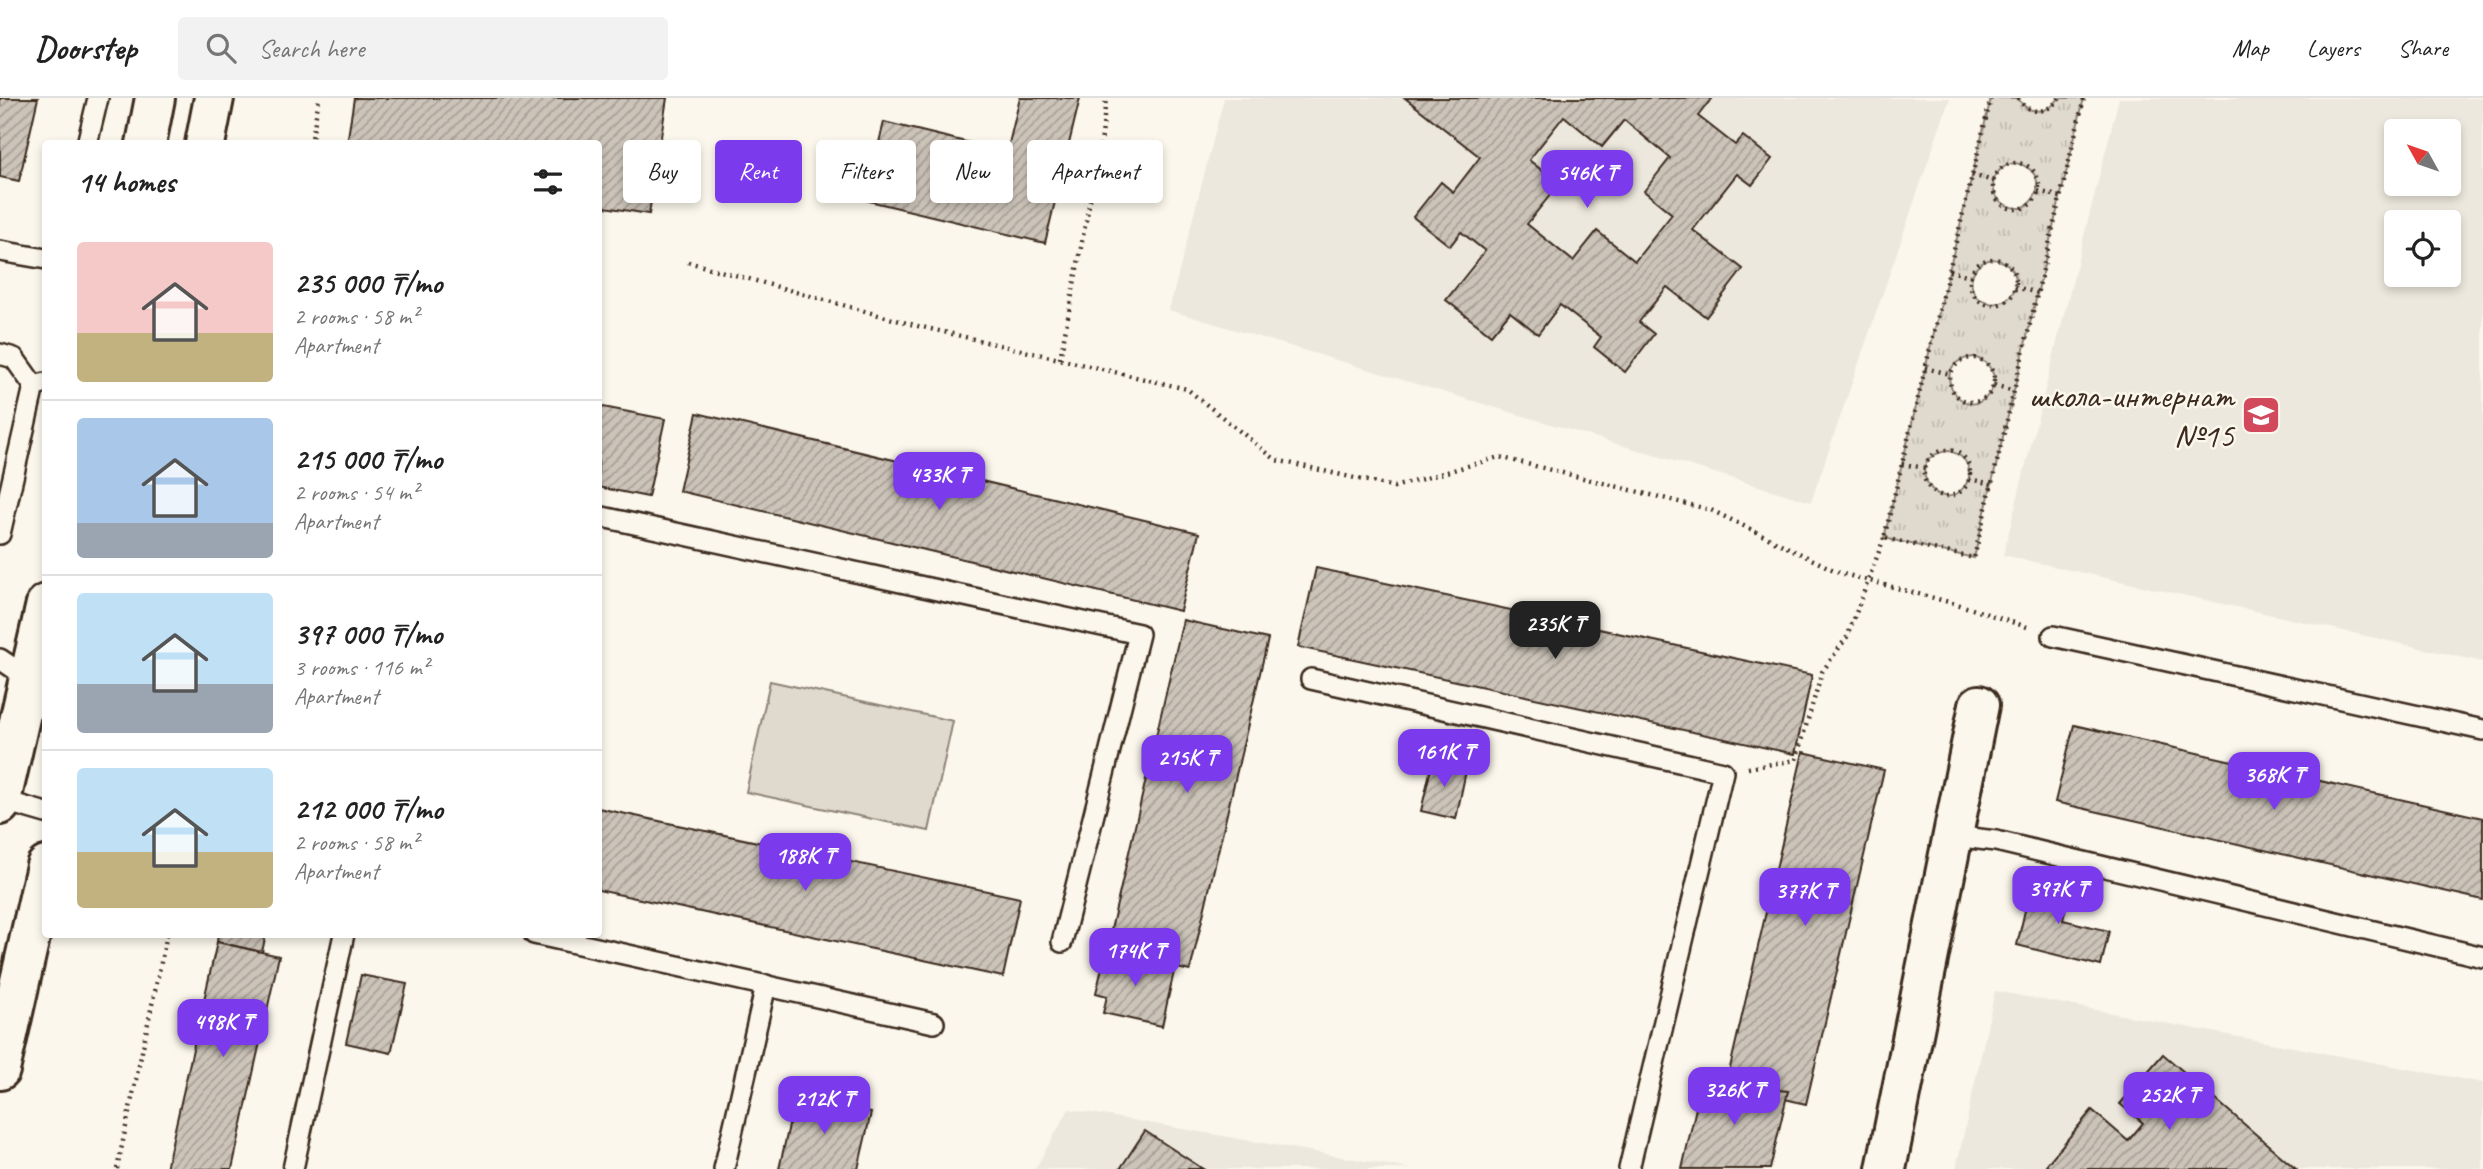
<!DOCTYPE html>
<html lang="en">
<head>
<meta charset="utf-8">
<style>
  :root { --surface:#fff; --page:#f2f2f2; --text:#222; --muted:#767676; --line:#e0e0e0; --accent:#7c3aed }
  body { margin:0; font-family:Caveat,sans-serif; background:var(--page); color:var(--text); height:100vh; display:flex; flex-direction:column; font-size:26px; white-space:nowrap }
  * { box-sizing:border-box; margin:0 }
  p { font-size:23px; color:var(--muted) }
  .icon { flex:none; width:38px; height:38px; fill:none; stroke:currentColor; stroke-width:2; stroke-linecap:round; stroke-linejoin:round }
  .map { position:relative; flex:1; overflow:hidden }
  .details { position:absolute; left:42px; top:42px; width:560px; height:798px; display:flex; flex-direction:column; background:var(--surface); border-radius:7px; box-shadow:0 4px 10px #0003 }
  .details>* { flex:none }
  .banner { position:absolute; left:623px; top:42px; width:665px; height:63px; display:flex; gap:14px }
  .needle { width:46px; rotate:310deg }
  .fabs { position:absolute; left:2384px; top:21px; display:grid; gap:14px }
  .fabs a { display:grid; place-items:center; width:77px; height:77px; border-radius:7px; background:var(--surface); box-shadow:0 4px 10px #0003; font-size:35px }
  .price { position:absolute; translate:-50% -60px; padding:0 16px; border-radius:14px; background:var(--accent); color:#fff; font-size:23px; line-height:46px; filter:drop-shadow(0 2px 4px #0008) }
  .price::after { content:''; position:absolute; left:50%; top:42px; width:21px; height:16px; margin-left:-10px; background:inherit; clip-path:polygon(0 0,100% 0,50% 100%) }
  .price.selected { background:#222; color:#fff }
  ul { padding:0; list-style:none }
  li { display:flex; align-items:center; gap:21px; height:175px; padding:0 35px }
  li+li { border-top:2px solid var(--line) }
  li span { display:grid; place-items:center; flex:none; width:196px; height:140px; border-radius:7px; color:#555 }
  li>.icon { margin-inline-start:auto }
  span .icon { width:84px; height:84px; fill:#fffc; stroke-width:1 }
  li b { font-size:30px }
  h2 { display:flex; justify-content:space-between; align-items:center; height:84px; padding:0 35px; font-size:30px }
  .tag { padding:0 24px; border-radius:7px; background:var(--surface); box-shadow:0 4px 10px #0003; font-size:24px; line-height:63px }
  .tag.selected { background:var(--accent); color:#fff }
  header { display:flex; align-items:center; gap:42px; box-sizing:border-box; height:98px; padding:0 35px; background:var(--surface); border-bottom:2px solid var(--line) }
  header strong { font-size:33px }
  nav { display:flex; gap:38px; margin-inline-start:auto; font-size:24px }
  .search { width:490px; height:63px; background:var(--page); display:flex; align-items:center; gap:18px; box-sizing:border-box; padding:0 24px; border-radius:7px; color:var(--muted); font-size:26px }
  .map>svg:first-child { display:block }
  .built { fill:#ede8dd; fill-rule:evenodd }
  .grass { fill:url(#grass-tufts); stroke:#8d8276; stroke-width:2; fill-rule:evenodd }
  .pitch { fill:#dfd9ce; stroke:#8d8276; stroke-width:2 }
  .building { fill:url(#building-hatch); stroke:#3b2a1e; stroke-width:2; fill-rule:evenodd }
  .lines { fill:none; stroke-linecap:round; stroke-linejoin:round }
  .lane-casing { stroke:#3b2a1e; stroke-width:24 }
  .street-casing { stroke:#3b2a1e; stroke-width:44 }
  .secondary-casing { stroke:#3b2a1e; stroke-width:44 }
  .path { stroke:#3b2a1e; stroke-width:4.5; stroke-dasharray:2 5; stroke-linecap:butt }
  .lane { stroke:#fbf7ec; stroke-width:19 }
  .street { stroke:#fbf7ec; stroke-width:38 }
  .secondary { stroke:#fbf7ec; stroke-width:38 }
  .labels { text-anchor:middle; stroke-width:5; stroke-linejoin:round; paint-order:stroke }
  .poi-label { font-size:35px; fill:#3b2a1e; stroke:#fbf7ec; text-anchor:end }
</style>
</head>
<body>
<header>
<strong>Doorstep</strong>
<div class="search"><svg class="icon" aria-label="search" viewBox="0 0 24 24"><circle cx="10" cy="10" r="6"/><path d="M15 15l6 6"/></svg>Search here</div>
<nav><a>Map</a><a>Layers</a><a>Share</a></nav>
</header>
<div class="map">
<svg width="2483" height="1071" viewBox="0 0 2483 1071">
  <defs>
    <pattern id="grass-tufts" width="24" height="20" patternUnits="userSpaceOnUse" patternTransform="scale(1.75)"><rect width="24" height="20" fill="#dfd9ce"/><path d="M3 7l-1-3M5 7V3M7 7l1-3M15 17l-1-3M17 17v-4M19 17l1-3" fill="none" stroke="#c0bab0"/></pattern>
    <pattern id="building-hatch" width="6" height="6" patternUnits="userSpaceOnUse" patternTransform="scale(1.75)"><rect width="6" height="6" fill="#ccc4b9"/><path d="M-1 1l2-2M0 6l6-6M5 7l2-2" fill="none" stroke="#a79f96"/></pattern>
  </defs>
  <rect width="100%" height="100%" fill="#fbf7ec"/>
  <filter id="ink" filterUnits="userSpaceOnUse"><feTurbulence type="fractalNoise" baseFrequency=".0143" numOctaves="2"/><feDisplacementMap in="SourceGraphic" scale="14" xChannelSelector="R" yChannelSelector="G"/><feConvolveMatrix kernelMatrix="1 2 1 2 8 2 1 2 1" color-interpolation-filters="sRGB"/></filter>
  <g filter="url(#ink)">
    <g class="built">
      <path d="M1224,0H1950L1811,404L1169,212Z"/>
      <path d="M2119,0H2483V564L2003,457ZM2448,33V86H2396V33ZM2448,124V177H2396V124Z"/>
      <path d="M1995,893L2483,985V1071H1956Z"/>
      <path d="M1069,1011L1411,1071H1035Z"/>
    </g>
    <path class="grass" d="M1991,0H2018C2028,18 2049,16 2059,0H2084L1974,460L1884,440ZM2014,65C2041,68 2046,98 2022,110C1989,112 1982,72 2014,65ZM1992,161C2024,164 2024,203 1992,206L1977,200C1966,184 1972,165 1992,161ZM1973,259C1990,263 2001,280 1989,296C1964,329 1923,265 1973,259ZM1949,353C1966,357 1976,374 1964,389C1938,422 1898,358 1949,353Z"/>
    <path class="pitch" d="M770,583L953,623L929,733L746,694Z"/>
    <g class="building">
      <path d="M0,0H38L19,83L0,79Z"/>
      <path d="M354,0H667L649,116L598,108V46H347Z"/>
      <path d="M1020,0H1080L1045,145L865,102L884,24L1007,54Z"/>
      <path d="M1405,0H1712L1698,18L1735,47L1743,38L1772,61L1752,87L1737,76L1693,132L1743,171L1706,219L1667,189L1639,224L1654,236L1625,274L1594,249L1601,239L1560,207L1538,236L1510,214L1491,237L1446,202L1485,153L1461,134L1450,148L1413,119L1441,84L1453,94L1480,59ZM1564,18L1602,49L1624,22L1670,60L1644,93L1672,116L1635,163L1597,133L1573,163L1527,126L1559,86L1529,62Z"/>
      <path d="M598,308L665,321L648,399L598,389Z"/>
      <path d="M697,315L1199,435L1180,513L679,393Z"/>
      <path d="M1316,470L1812,577L1795,656L1298,549Z"/>
      <path d="M1183,522L1268,541L1190,873L1106,853Z"/>
      <path d="M2074,627L2483,720V802L2055,704Z"/>
      <path d="M1803,654L1884,672L1806,1006L1726,987Z"/>
      <path d="M1433,661L1467,668L1456,721L1421,713Z"/>
      <path d="M598,710L1020,800L1003,879L598,792Z"/>
      <path d="M2033,778L2071,787L2063,822L2109,833L2101,868L2017,847Z"/>
      <path d="M218,836H266L262,854L217,844Z"/>
      <path d="M217,844L279,858L232,1071H166Z"/>
      <path d="M1106,853L1175,869L1162,928L1103,915L1107,898L1096,895Z"/>
      <path d="M361,877L407,886L391,955L346,945Z"/>
      <path d="M2163,956L2296,1071H2050L2046,1067L2092,1012L2128,1043L2143,1025L2120,1006Z"/>
      <path d="M1704,975L1726,987L1788,993L1770,1071H1682Z"/>
      <path d="M796,997L871,1015L858,1071H779Z"/>
      <path d="M1145,1033L1203,1071H1120Z"/>
    </g>
    <g class="lines">
      <g class="lane-casing">
        <g id="lane">
          <path d="M87,46L98,0"/>
          <path d="M0,153L46,161"/>
          <path d="M0,256L14,260L34,288"/>
          <path d="M598,418L1139,536L1062,844"/>
          <path d="M0,436L34,288L46,285"/>
          <path d="M2053,538L2483,632"/>
          <path d="M0,561L28,580"/>
          <path d="M1311,581L1723,674L1629,1071"/>
          <path d="M1,702L46,715"/>
          <path d="M1953,738L1996,743L2483,859"/>
          <path d="M534,836L934,925"/>
          <path d="M293,1071L344,836"/>
          <path d="M724,1071L766,887"/>
        </g>
      </g>
      <g class="street-casing">
        <path id="street" d="M1886,1071L1979,607"/>
      </g>
      <g class="secondary-casing">
        <g id="secondary">
          <path d="M146,46L155,0"/>
          <path d="M205,46L214,0"/>
          <path d="M0,707L46,506"/>
          <path d="M0,972L46,768"/>
        </g>
      </g>
      <g class="path">
        <path d="M1991,0L1884,440L1974,460L2084,0"/>
        <path d="M2018,0C2028,18 2049,16 2059,0"/>
        <path d="M311,46L319,0"/>
        <circle cx="2016" cy="88" r="23"/>
        <path d="M1972,77L1994,83"/>
        <path d="M2038,93L2061,99"/>
        <circle cx="1993" cy="184" r="23"/>
        <path d="M688,164L918,228L1187,291L1276,362L1394,389L1499,359L1711,412L1840,475L1960,507L2027,529"/>
        <path d="M1949,173L1971,178"/>
        <path d="M2015,189L2038,195"/>
        <circle cx="1972" cy="282" r="22"/>
        <path d="M1060,261L1102,38L1106,0"/>
        <path d="M1925,270L1950,276"/>
        <path d="M1994,287L2014,293"/>
        <circle cx="1947" cy="375" r="23"/>
        <path d="M1902,366L1925,370"/>
        <path d="M1969,381L1992,386"/>
        <path d="M1748,670L1796,662L1822,574L1847,539L1884,440"/>
        <path d="M117,1071L167,836"/>
      </g>
      <use href="#lane" class="lane"/>
      <use href="#street" class="street"/>
      <use href="#secondary" class="secondary"/>
    </g>
  </g>
  <defs>
    <g id="school-square" transform="scale(2.0125)"><rect x="-9" y="-9" width="18" height="18" rx="4" fill="#d1495b" stroke="#fbf7ec"/><path d="M0-5L7-2L0 1L-7-2ZM-4 1L0 2.5L4 1V4Q0 6-4 4Z" fill="#fff"/></g>
  </defs>
  <g fill-rule="evenodd">
    <use href="#school-square" x="2261" y="317"/>
  </g>
  <g class="labels">
    <g class="poi-label">
      <text x="2234" y="309">школа-интернат<tspan x="2234" dy="40">№15</tspan></text>
    </g>
  </g>
</svg>
<div class="fabs">
<a><svg class="needle" viewBox="-14 -14 28 28"><path d="M0-13l5 13h-10z" fill="#e53935"/><path d="M0 13l5-13h-10z" fill="#767676"/></svg></a>
<a><svg class="icon" aria-label="locate" viewBox="0 0 24 24"><circle cx="12" cy="12" r="6"/><path d="M12 2v4M12 18v4M2 12h4M18 12h4"/></svg></a>
</div>
<b class="price" style="left:1587px;top:112px">546K ₸</b>
<b class="price" style="left:939px;top:414px">433K ₸</b>
<b class="price selected" style="left:1555px;top:563px">235K ₸</b>
<b class="price" style="left:1444px;top:691px">161K ₸</b>
<b class="price" style="left:1187px;top:697px">215K ₸</b>
<b class="price" style="left:2274px;top:714px">368K ₸</b>
<b class="price" style="left:805px;top:795px">188K ₸</b>
<b class="price" style="left:2058px;top:828px">397K ₸</b>
<b class="price" style="left:1805px;top:830px">377K ₸</b>
<b class="price" style="left:1135px;top:890px">174K ₸</b>
<b class="price" style="left:223px;top:961px">498K ₸</b>
<b class="price" style="left:1734px;top:1029px">326K ₸</b>
<b class="price" style="left:2169px;top:1034px">252K ₸</b>
<b class="price" style="left:824px;top:1038px">212K ₸</b>
<div class="banner">
<a class="tag">Buy</a>
<a class="tag selected">Rent</a>
<a class="tag">Filters</a>
<a class="tag">New</a>
<a class="tag">Apartment</a>
</div>
<section class="details">
<h2>14 homes<svg class="icon" aria-label="filters" viewBox="0 0 24 24"><path d="M4 7h16M4 17h16"/><circle cx="9" cy="7" r="2"/><circle cx="15" cy="17" r="2"/></svg></h2>
<ul>
<li><span style="background:linear-gradient(#f6c9c9 65%,#c2b280 0)"><svg class="icon" aria-label="home" viewBox="0 0 24 24"><path d="M3 11l9-7 9 7M6 9v11h12V9"/></svg></span><div><b>235 000 ₸/mo</b><p>2 rooms · 58 m²</p><p>Apartment</p></div></li>
<li><span style="background:linear-gradient(#a9c7e8 75%,#9aa5b1 0)"><svg class="icon" aria-label="home" viewBox="0 0 24 24"><path d="M3 11l9-7 9 7M6 9v11h12V9"/></svg></span><div><b>215 000 ₸/mo</b><p>2 rooms · 54 m²</p><p>Apartment</p></div></li>
<li><span style="background:linear-gradient(#bfe0f5 65%,#9aa5b1 0)"><svg class="icon" aria-label="home" viewBox="0 0 24 24"><path d="M3 11l9-7 9 7M6 9v11h12V9"/></svg></span><div><b>397 000 ₸/mo</b><p>3 rooms · 116 m²</p><p>Apartment</p></div></li>
<li><span style="background:linear-gradient(#bfe0f5 60%,#c2b280 0)"><svg class="icon" aria-label="home" viewBox="0 0 24 24"><path d="M3 11l9-7 9 7M6 9v11h12V9"/></svg></span><div><b>212 000 ₸/mo</b><p>2 rooms · 58 m²</p><p>Apartment</p></div></li>
</ul>
</section>
</div>
</body>
</html>
